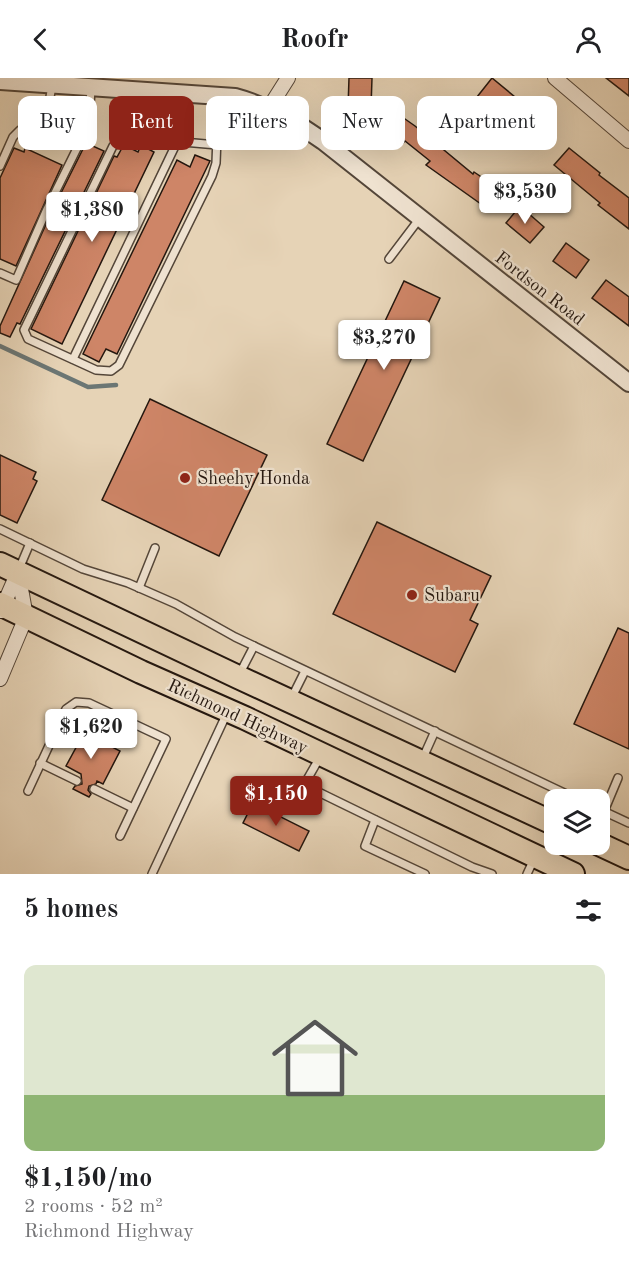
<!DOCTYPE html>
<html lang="en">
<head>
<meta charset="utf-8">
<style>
  :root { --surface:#fff; --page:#f2f2f2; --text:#202124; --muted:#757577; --accent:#8f2418 }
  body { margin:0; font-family:"Old Standard TT",serif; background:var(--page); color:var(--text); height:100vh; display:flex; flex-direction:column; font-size:22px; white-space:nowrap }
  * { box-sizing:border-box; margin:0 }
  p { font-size:20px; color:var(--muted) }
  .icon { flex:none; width:33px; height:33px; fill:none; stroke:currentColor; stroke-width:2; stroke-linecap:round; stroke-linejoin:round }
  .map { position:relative; height:796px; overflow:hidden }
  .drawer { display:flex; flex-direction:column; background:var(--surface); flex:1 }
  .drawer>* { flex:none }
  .top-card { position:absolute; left:18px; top:18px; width:594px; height:54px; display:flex; gap:12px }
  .fabs { position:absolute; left:544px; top:711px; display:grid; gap:12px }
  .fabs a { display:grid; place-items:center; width:66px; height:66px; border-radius:12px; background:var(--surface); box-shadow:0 6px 24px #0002; font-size:30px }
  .price { position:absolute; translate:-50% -51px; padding:0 14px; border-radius:6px; background:#fff; color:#222; font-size:20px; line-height:39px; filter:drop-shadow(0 2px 3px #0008) }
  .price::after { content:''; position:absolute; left:50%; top:36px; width:18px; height:14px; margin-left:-9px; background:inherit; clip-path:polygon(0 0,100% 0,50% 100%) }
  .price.selected { background:var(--accent); color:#fff }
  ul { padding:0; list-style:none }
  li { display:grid; align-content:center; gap:12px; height:318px; padding:0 24px }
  li span { display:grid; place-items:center; height:186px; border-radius:12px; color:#555 }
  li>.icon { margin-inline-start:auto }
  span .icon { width:108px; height:108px; fill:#fffc; stroke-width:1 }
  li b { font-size:26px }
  h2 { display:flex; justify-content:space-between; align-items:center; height:72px; padding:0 24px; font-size:26px }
  .tag { padding:0 21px; border-radius:12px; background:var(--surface); box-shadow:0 6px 24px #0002; font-size:21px; line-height:54px }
  .tag.selected { background:var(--accent); color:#fff }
  header { display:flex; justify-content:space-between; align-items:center; height:78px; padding:0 24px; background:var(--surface); font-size:27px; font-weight:800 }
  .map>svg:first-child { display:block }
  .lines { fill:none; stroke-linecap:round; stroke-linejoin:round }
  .stream { stroke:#6b7674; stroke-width:4.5 }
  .building { fill:#ce8567; stroke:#24170f; stroke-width:1.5 }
  .service-casing { stroke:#544639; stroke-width:10 }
  .minor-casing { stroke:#544639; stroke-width:16 }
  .tertiary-casing { stroke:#544639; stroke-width:20 }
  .trunk-casing { stroke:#24170f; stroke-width:26 }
  .service { stroke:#efe2d0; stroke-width:7 }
  .minor { stroke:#efe2d0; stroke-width:14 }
  .tertiary { stroke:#efe2d0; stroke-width:16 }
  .trunk { stroke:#e6d3b6; stroke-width:22 }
  .poi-dot { fill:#8f2418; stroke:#efe2d0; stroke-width:2 }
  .labels { text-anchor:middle; stroke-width:4.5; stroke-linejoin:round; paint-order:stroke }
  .street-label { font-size:18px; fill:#24170f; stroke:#efe2d0 }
  .poi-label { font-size:18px; fill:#24170f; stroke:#efe2d0; text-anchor:start }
</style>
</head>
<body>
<header><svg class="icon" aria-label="back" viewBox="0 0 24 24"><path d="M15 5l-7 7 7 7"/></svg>Roofr<svg class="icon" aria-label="person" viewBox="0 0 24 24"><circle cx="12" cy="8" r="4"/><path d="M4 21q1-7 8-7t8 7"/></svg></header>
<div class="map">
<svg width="629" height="796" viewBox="0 0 629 796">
  <rect width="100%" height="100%" fill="#e6d3b6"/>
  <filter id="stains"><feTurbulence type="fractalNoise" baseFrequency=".00333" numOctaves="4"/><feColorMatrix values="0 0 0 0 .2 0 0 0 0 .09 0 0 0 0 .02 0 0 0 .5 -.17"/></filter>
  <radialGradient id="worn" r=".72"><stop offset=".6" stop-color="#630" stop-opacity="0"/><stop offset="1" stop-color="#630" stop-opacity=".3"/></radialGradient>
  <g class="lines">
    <path class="stream" d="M0,268L88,309L116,307"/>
  </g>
  <g class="building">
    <path d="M349,0H372L371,30H348Z"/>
    <path d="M492,0L554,51L540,68L500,34L498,37L477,19Z"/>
    <path d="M606,0H629V18Z"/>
    <path d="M388,29L415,48L473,96L474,94L502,113L488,131L426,87L430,83L405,63L402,66L375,47Z"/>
    <path d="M86,65L104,73L20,246L17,245L10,259L0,255V248L52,133Z"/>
    <path d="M141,67L154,74L62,266L31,251L114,78L117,79L122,70L126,68L138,74Z"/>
    <path d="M14,70L24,74L25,70L62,87L16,188L0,181V100Z"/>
    <path d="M569,70L600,95L599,97L629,120V151L598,127L600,125L554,87Z"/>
    <path d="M195,77L210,83L117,276L106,271L99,284L83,276L177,82L190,89Z"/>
    <path d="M520,128L544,149L530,165L506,145Z"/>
    <path d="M566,165L589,182L576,200L553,183Z"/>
    <path d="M606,202L629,219V248L592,220Z"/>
    <path d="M404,203L440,220L363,383L327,366Z"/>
    <path d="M150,321L267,377L219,478L102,422Z"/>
    <path d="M0,377L36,394L33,401L37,403L17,445L0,437Z"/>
    <path d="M377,444L491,498L470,542L478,546L455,594L333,536Z"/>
    <path d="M618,550L629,555V671L574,646Z"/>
    <path d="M80,648L93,655L91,658L120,673L103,706L97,703L96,706L89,708L88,712L91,716L89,719L73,711L75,708L82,706L81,696L66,688L79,664L74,661Z"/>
    <path d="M253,725L309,753L299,773L243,745Z"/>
  </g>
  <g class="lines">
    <g class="service-casing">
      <g id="service">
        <path d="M217,67L138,60L127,61L113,68L24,252L28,261L96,292L111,293L119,287L212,98L216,85L217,59L223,20"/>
        <path d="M0,88L13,59L20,52H44L52,8"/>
        <path d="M389,181L420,140"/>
        <path d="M0,195L16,202L47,131L89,46L91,10"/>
        <path d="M73,281L177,64"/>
        <path d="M0,451L83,491L128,505L176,526L235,559L579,722"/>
        <path d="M19,491L30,465"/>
        <path d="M139,510L155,470"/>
        <path d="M240,595L254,568"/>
        <path d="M291,621L305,593"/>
        <path d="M320,679L304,707L472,789L492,796"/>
        <path d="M422,682L435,653"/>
        <path d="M40,685L77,703"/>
        <path d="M94,711L133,730"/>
        <path d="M28,713L66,631L76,624L89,625L166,661L120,758"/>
        <path d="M601,732L629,745"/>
        <path d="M375,742L365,768L425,796"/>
        <path d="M600,743L618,700"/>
        <path d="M152,796L227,635"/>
        <path d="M527,796L534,781"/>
      </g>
    </g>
    <g class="minor-casing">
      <g id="minor">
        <path d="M555,0L629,63"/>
        <path d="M269,30L288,0"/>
        <path d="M1,533L18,494"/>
        <path d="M0,601L26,539L18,494"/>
      </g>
    </g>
    <g class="tertiary-casing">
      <path id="tertiary" d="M0,3L235,19C268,28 295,43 323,63L629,305"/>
    </g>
    <g class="trunk-casing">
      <g id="trunk">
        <path d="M0,486L238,599L555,746"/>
        <path d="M0,526L141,594L245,640L573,796"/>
        <path d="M599,766L629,780"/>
      </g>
    </g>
    <use href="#service" class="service"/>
    <use href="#minor" class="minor"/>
    <use href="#tertiary" class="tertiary"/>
    <use href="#trunk" class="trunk"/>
  </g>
  <g class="poi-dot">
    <circle cx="185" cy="400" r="6"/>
    <circle cx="412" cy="517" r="6"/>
  </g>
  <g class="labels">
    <g class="street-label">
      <text transform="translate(540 210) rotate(38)" y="6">Fordson Road</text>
      <text transform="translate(238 638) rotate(25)" y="6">Richmond Highway</text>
    </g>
    <g class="poi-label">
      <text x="197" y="406">Sheehy Honda</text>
      <text x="424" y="523">Subaru</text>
    </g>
  </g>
  <rect width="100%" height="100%" filter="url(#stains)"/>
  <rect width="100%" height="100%" fill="url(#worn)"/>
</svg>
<div class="fabs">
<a><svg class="icon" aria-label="layers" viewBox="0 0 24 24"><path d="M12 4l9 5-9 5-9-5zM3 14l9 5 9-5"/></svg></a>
</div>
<b class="price" style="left:525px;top:147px">$3,530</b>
<b class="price" style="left:92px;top:165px">$1,380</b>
<b class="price" style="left:384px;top:293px">$3,270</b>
<b class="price" style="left:91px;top:682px">$1,620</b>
<b class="price selected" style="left:276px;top:749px">$1,150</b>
<div class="top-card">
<a class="tag">Buy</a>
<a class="tag selected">Rent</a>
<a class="tag">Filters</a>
<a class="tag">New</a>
<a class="tag">Apartment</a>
</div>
</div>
<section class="drawer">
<h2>5 homes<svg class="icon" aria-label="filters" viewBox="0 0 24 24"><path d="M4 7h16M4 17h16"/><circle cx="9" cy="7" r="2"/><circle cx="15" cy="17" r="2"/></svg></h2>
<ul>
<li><span style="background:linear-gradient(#dfe7d0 70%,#8fb573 0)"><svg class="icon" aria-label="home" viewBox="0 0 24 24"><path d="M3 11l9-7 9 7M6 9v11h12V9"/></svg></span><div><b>$1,150/mo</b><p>2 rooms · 52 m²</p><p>Richmond Highway</p></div></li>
</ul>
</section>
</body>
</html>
